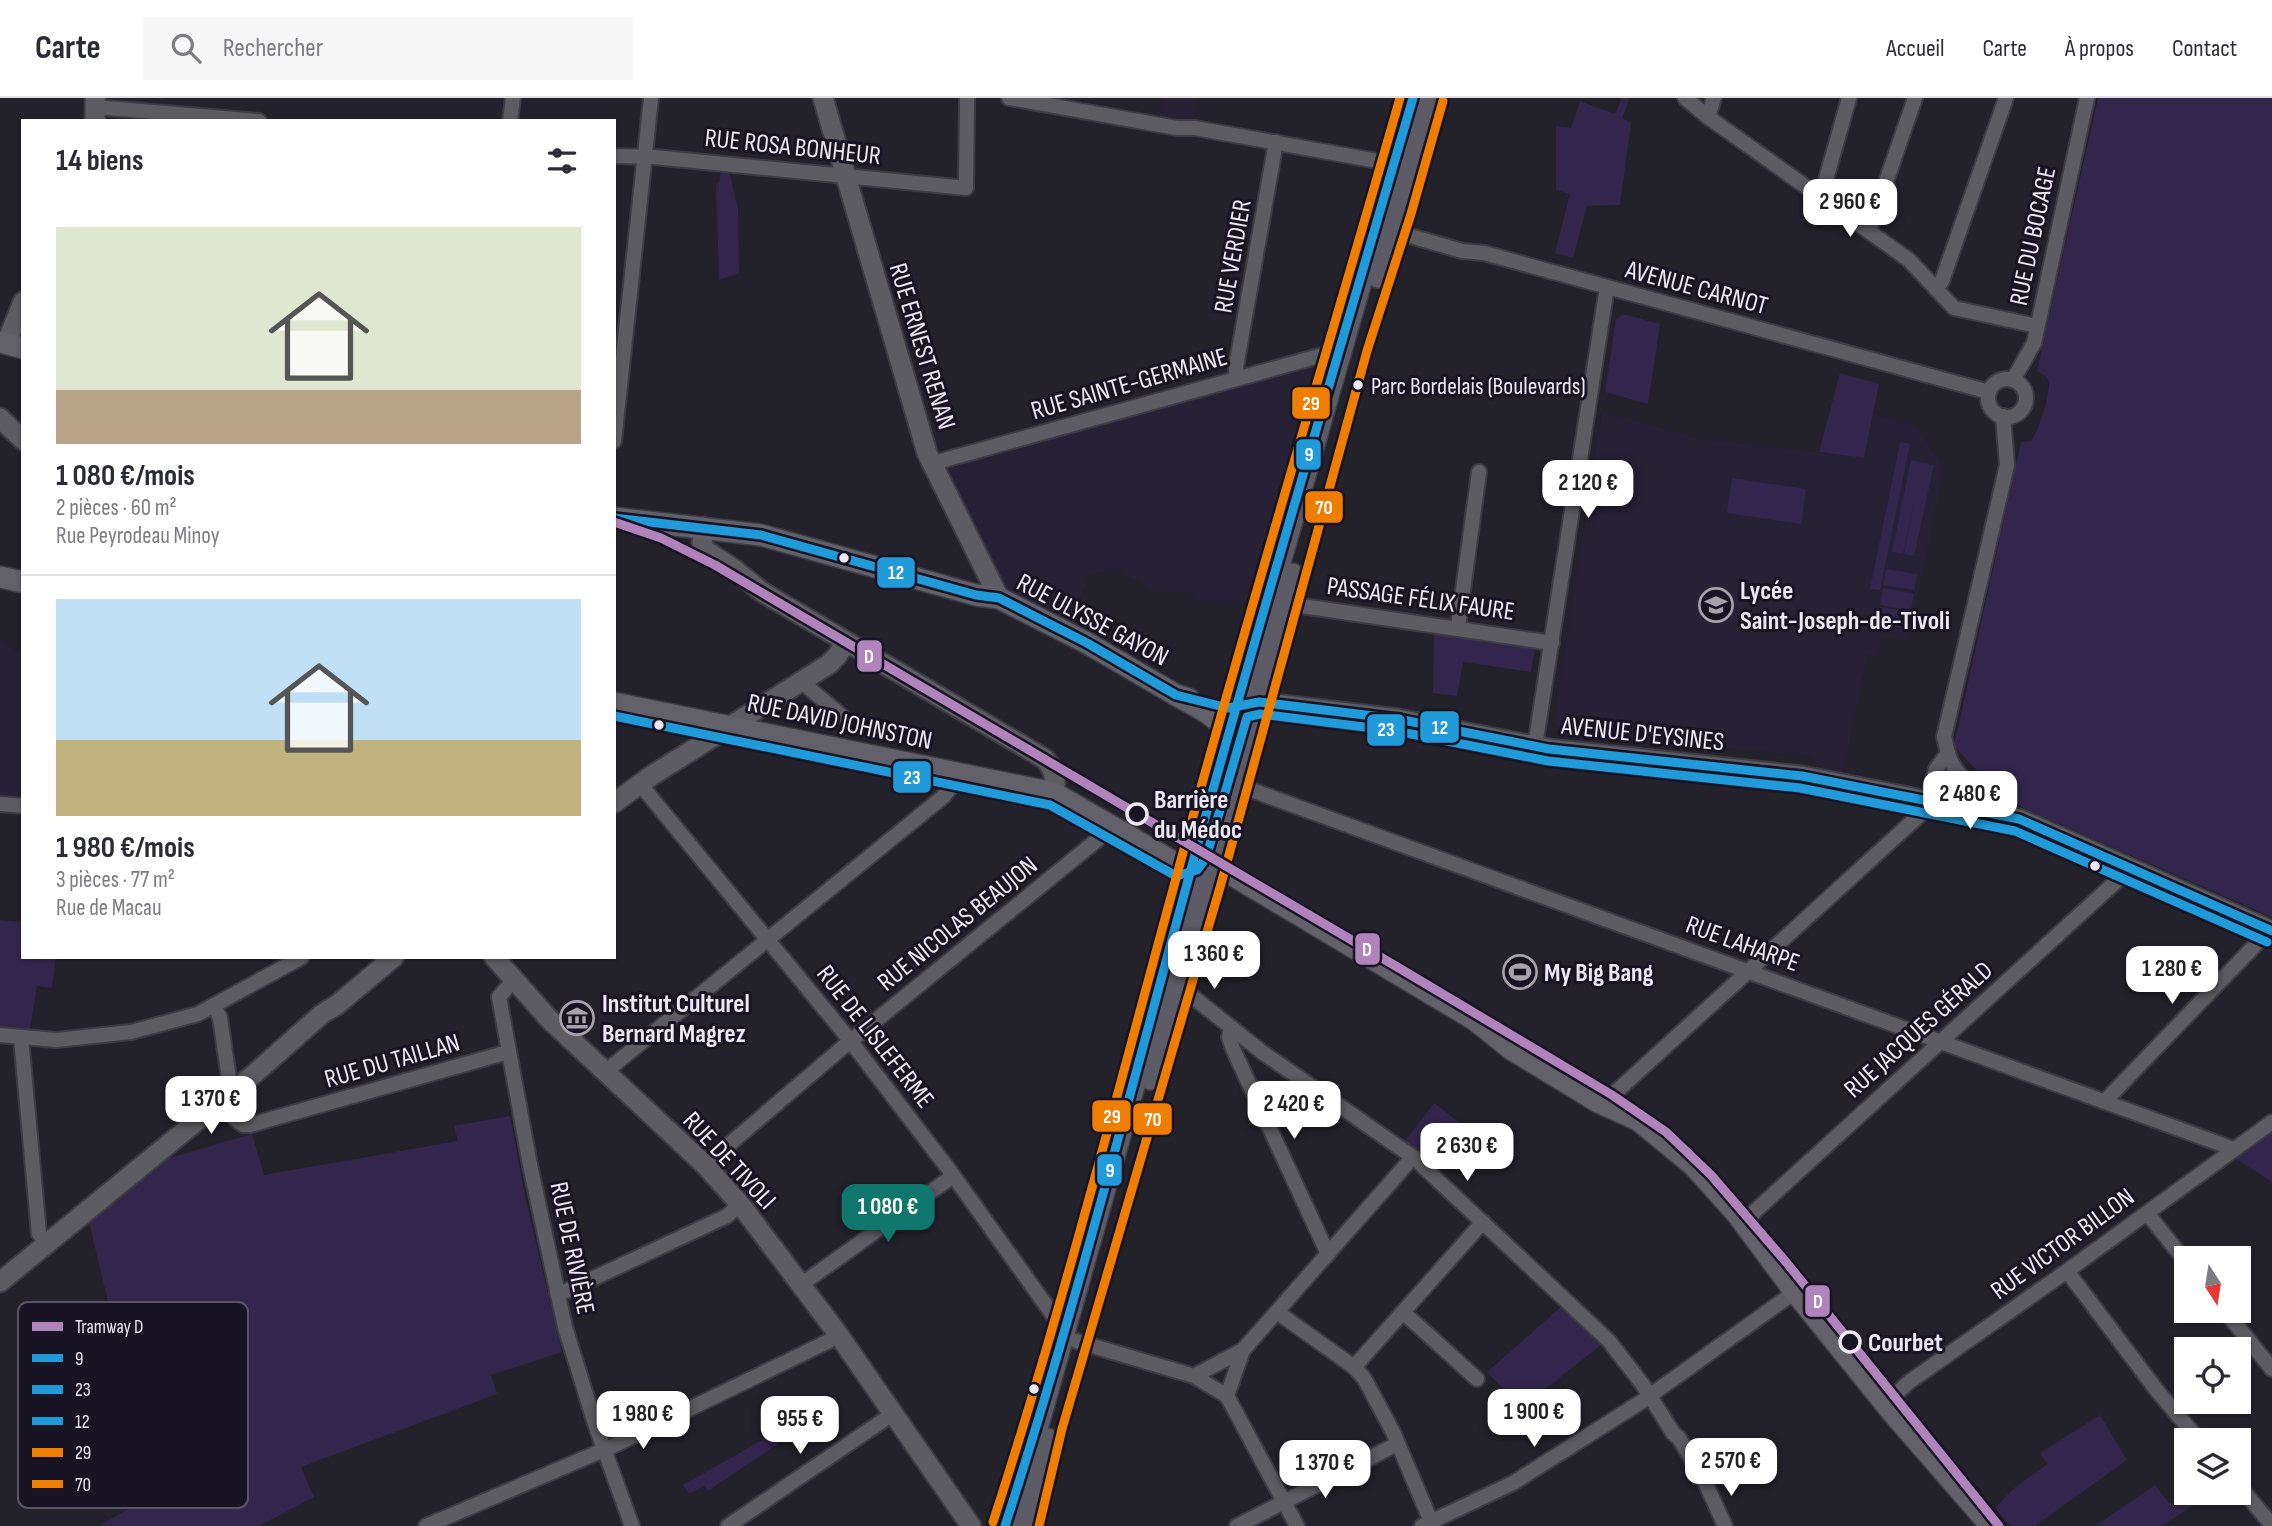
<!DOCTYPE html>
<html lang="fr">
<head>
<meta charset="utf-8">
<style>
  :root { --surface:#fff; --page:#f7f7f7; --text:#2b2b33; --muted:#7c7c81; --line:#e1e1e2; --accent:#0f766e }
  body { margin:0; font-family:"Sofia Sans Condensed",sans-serif; background:var(--page); color:var(--text); height:100vh; display:flex; flex-direction:column; font-size:26px; white-space:nowrap }
  * { box-sizing:border-box; margin:0 }
  p { font-size:23px; color:var(--muted) }
  .icon { flex:none; width:38px; height:38px; fill:none; stroke:currentColor; stroke-width:2; stroke-linecap:round; stroke-linejoin:round }
  .map { position:relative; flex:1; overflow:hidden }
  .sheet { position:absolute; left:21px; top:21px; width:595px; height:840px; display:flex; flex-direction:column; background:var(--surface); border-radius:0px; box-shadow:0 2px 5px #0004 }
  .sheet>* { flex:none }
  .needle { width:46px; rotate:168deg }
  .buttons { position:absolute; left:2174px; top:1148px; display:grid; gap:14px }
  .buttons a { display:grid; place-items:center; width:77px; height:77px; border-radius:0px; background:var(--surface); box-shadow:0 2px 5px #0004; font-size:35px }
  .price { position:absolute; translate:-50% -60px; padding:0 16px; border-radius:14px; background:#fff; color:#222; font-size:23px; line-height:46px; filter:drop-shadow(0 2px 4px #0008) }
  .price::after { content:''; position:absolute; left:50%; top:42px; width:21px; height:16px; margin-left:-10px; background:inherit; clip-path:polygon(0 0,100% 0,50% 100%) }
  .price.on { background:var(--accent); color:#fff }
  ul { padding:0; list-style:none }
  li { display:grid; align-content:center; gap:14px; height:371px; padding:0 35px }
  li+li { border-top:2px solid var(--line) }
  li span { display:grid; place-items:center; height:217px; border-radius:0px; color:#555 }
  li>.icon { margin-inline-start:auto }
  span .icon { width:126px; height:126px; fill:#fffc; stroke-width:1 }
  li b { font-size:30px }
  h2 { display:flex; justify-content:space-between; align-items:center; height:84px; padding:0 35px; font-size:30px }
  header { display:flex; align-items:center; gap:42px; box-sizing:border-box; height:98px; padding:0 35px; background:var(--surface); border-bottom:2px solid var(--line) }
  header strong { font-size:33px }
  nav { display:flex; gap:38px; margin-inline-start:auto; font-size:24px }
  .search { width:490px; height:63px; background:var(--page); display:flex; align-items:center; gap:18px; box-sizing:border-box; padding:0 24px; border-radius:0px; color:var(--muted); font-size:26px }
  .map>svg:first-child { display:block }
  .built { fill:#262135 }
  .green { fill:#32264d }
  .lines { fill:none; stroke-linecap:round; stroke-linejoin:round }
  .minor-casing { stroke:#3d3b43; stroke-width:18 }
  .tertiary-casing { stroke:#3d3b43; stroke-width:23 }
  .secondary-casing { stroke:#3d3b43; stroke-width:24 }
  .primary-casing { stroke:#3d3b43; stroke-width:26 }
  .minor { stroke:#5d5c62; stroke-width:14 }
  .tertiary { stroke:#5d5c62; stroke-width:19 }
  .secondary { stroke:#626069; stroke-width:21 }
  .primary { stroke:#5d5b65; stroke-width:23 }
  .bus-1-casing { stroke:#181424; stroke-width:14 }
  .bus-2-casing { stroke:#181424; stroke-width:14 }
  .bus-3-casing { stroke:#181424; stroke-width:14 }
  .bus-4-casing { stroke:#181424; stroke-width:14 }
  .bus-5-casing { stroke:#181424; stroke-width:14 }
  .bus-1 { stroke:#209ad8; stroke-width:9 }
  .bus-2 { stroke:#209ad8; stroke-width:9 }
  .bus-3 { stroke:#209ad8; stroke-width:9 }
  .bus-4 { stroke:#ee7d00; stroke-width:9 }
  .bus-5 { stroke:#ee7d00; stroke-width:9 }
  .tram-1-casing { stroke:#181424; stroke-width:14 }
  .tram-1 { stroke:#b084ba; stroke-width:9 }
  .bus-dot { fill:#ece9f5; stroke:#181424; stroke-width:2.5 }
  .stop-dot { fill:#181424; stroke:#ece9f5; stroke-width:3.5 }
  .labels { text-anchor:middle; stroke-width:6; stroke-linejoin:round; paint-order:stroke }
  .bus-label { font-size:24px; fill:#ece9f5; stroke:#181424; text-anchor:start }
  .street-label { font-size:26px; fill:#ece9f5; stroke:#181424 }
  .poi-label { font-size:26px; font-weight:bold; fill:#ece9f5; stroke:#181424; text-anchor:start }
  .stop-label { font-size:26px; font-weight:bold; fill:#ece9f5; stroke:#181424; text-anchor:start }
  .key { fill:#181424; stroke:#585463; stroke-width:2 }
  .key-label { font-size:19px; fill:#ece9f5 }
  .line-badge { stroke:#181424; stroke-width:2.5 }
  .badge-label { font-size:19px; text-anchor:middle; font-weight:bold; fill:#fff }
</style>
</head>
<body>
<header>
<strong>Carte</strong>
<div class="search"><svg class="icon" aria-label="search" viewBox="0 0 24 24"><circle cx="10" cy="10" r="6"/><path d="M15 15l6 6"/></svg>Rechercher</div>
<nav><a>Accueil</a><a>Carte</a><a>À propos</a><a>Contact</a></nav>
</header>
<div class="map">
<svg width="2272" height="1428" viewBox="0 0 2272 1428">
  <rect width="100%" height="100%" fill="#23212a"/>
  <g class="built">
    <path d="M1162,0H1200L1195,24L1159,18Z"/>
    <path d="M1307,270L1318,273L1252,505L1195,504V495L1154,494L1116,471L1085,478L1086,486L1068,527L1006,495L946,376L947,371L969,364Z"/>
    <path d="M1602,313L1697,340L1864,360L1873,315L1917,328L1944,370L1909,543L1881,539L1878,559L1868,557L1843,675L1823,671L1810,658L1629,641L1561,631L1554,624Z"/>
    <path d="M0,540L17,556L23,551V702L0,699Z"/>
  </g>
  <g class="green">
    <path d="M1622,0H1630L1622,20L1631,25L1620,107L1587,108L1573,160L1555,155L1570,96L1556,92V28L1571,30L1580,3L1615,16Z"/>
    <path d="M2098,0H2272V819L2023,710L1993,690L1954,648L2021,344L2031,343C2039,333 2049,298 2049,286C2048,279 2043,276 2037,273Z"/>
    <path d="M721,73L729,74L738,110L739,175L719,182L716,86L719,85Z"/>
    <path d="M1623,216L1660,226L1648,306L1605,294L1616,221Z"/>
    <path d="M1840,275L1879,286L1864,360L1819,354Z"/>
    <path d="M1900,344L1910,346L1880,492L1870,491Z"/>
    <path d="M1911,362L1934,367L1914,458L1904,456L1914,404L1903,456L1892,454Z"/>
    <path d="M1732,380L1806,391L1801,426L1727,415Z"/>
    <path d="M1886,471L1917,476L1914,492L1883,487Z"/>
    <path d="M1883,490L1914,496L1911,512L1880,507Z"/>
    <path d="M1880,509L1911,514L1908,531L1877,525Z"/>
    <path d="M1434,529L1536,546L1531,574L1463,564L1457,598L1433,595Z"/>
    <path d="M0,822L23,824V859H56L52,890L37,888L30,932L0,928Z"/>
    <path d="M1434,1005L1464,1028L1433,1069L1405,1043Z"/>
    <path d="M510,1018L525,1098L562,1254L491,1277L497,1296L301,1369L314,1399L259,1428H99L163,1391L157,1379L153,1338L160,1335L142,1266L123,1267L89,1124L166,1061L252,1036L264,1077L458,1043L454,1028Z"/>
    <path d="M2271,1034H2272V1084L2235,1060Z"/>
    <path d="M1562,1208L1601,1247L1521,1310L1487,1274Z"/>
    <path d="M820,1309L824,1315L708,1393L704,1388L689,1396L683,1387Z"/>
    <path d="M2100,1317L2127,1362L2035,1428H2010L1995,1410L2013,1391L2047,1366L2040,1355Z"/>
    <path d="M2155,1387L2169,1405L2181,1406L2197,1395H2211L2162,1428H2095Z"/>
  </g>
  <g class="lines">
    <g class="minor-casing">
      <g id="minor">
        <path d="M1009,0L1177,30H1195L1394,66"/>
        <path d="M1685,0L1708,19L1909,162L1954,210L2037,228"/>
        <path d="M95,9L259,23"/>
        <path d="M1708,19L1714,0"/>
        <path d="M510,23L513,0"/>
        <path d="M614,58L654,59L966,90L967,0"/>
        <path d="M1821,99L1849,0"/>
        <path d="M1869,133L1915,0"/>
        <path d="M1386,135L1393,133L1462,153L1484,155L1989,294"/>
        <path d="M1936,191L1942,183L2006,0"/>
        <path d="M1237,280L1236,269L1276,44"/>
        <circle cx="2007" cy="300" r="19"/>
        <path d="M2013,282L2034,245L2087,0"/>
        <path d="M2003,318L2007,367L1944,639C1946,646 1947,654 1950,661C1962,689 1992,700 2015,718"/>
        <path d="M614,343L651,0"/>
        <path d="M932,367L944,362L1341,252"/>
        <path d="M1285,502L1302,508L1552,545"/>
        <path d="M1458,529L1479,374"/>
        <path d="M804,582L809,590L842,618"/>
        <path d="M1535,648L1607,189"/>
        <path d="M640,686L845,936L950,1073L1053,1217L1058,1222L1065,1224"/>
        <path d="M1235,686L2234,1051"/>
        <path d="M0,706L23,708"/>
        <path d="M514,882L499,899L530,1067L565,1229L595,1326L632,1428"/>
        <path d="M1169,894L1179,892L1188,895L1262,954L1413,1059L1609,1243L1643,1287L1673,1335L1679,1340L1706,1386L1725,1428"/>
        <path d="M214,907L220,920L235,1021L243,1027H250L508,954"/>
        <path d="M1231,929L1229,939L1233,951L1328,1156"/>
        <path d="M0,937L56,942L131,934L198,916L302,859"/>
        <path d="M21,940L39,1136L47,1146"/>
        <path d="M605,974L944,698L953,686L955,675"/>
        <path d="M2104,1004L2261,841L2266,830"/>
        <path d="M1600,1005L1618,992L1925,712L1936,671L1948,655"/>
        <path d="M705,1067L842,950L1102,738L1111,727"/>
        <path d="M2147,1115L2186,1164"/>
        <path d="M1750,1132V1122L1754,1114L2121,779L2126,769"/>
        <path d="M2067,1173L2158,1294L2199,1342"/>
        <path d="M802,1186L953,1078"/>
        <path d="M557,1195L566,1193L727,1118L740,1106"/>
        <path d="M2225,1213L2272,1271"/>
        <path d="M1277,1214L1354,1269L1364,1280L1393,1334L1433,1428"/>
        <path d="M1403,1214L1477,1281"/>
        <path d="M1076,1243L1194,1278L1227,1298L1243,1252L1194,1278"/>
        <path d="M1243,1252L1413,1059"/>
        <path d="M1354,1269L1483,1124"/>
        <path d="M1227,1298L1297,1428"/>
        <path d="M1891,1313L1894,1298L1909,1284L2067,1173L2272,1024"/>
        <path d="M2238,1387L2272,1427"/>
        <path d="M426,1428L613,1348L829,1243L838,1236"/>
        <path d="M728,1428L894,1315"/>
        <path d="M1237,1428L1397,1346"/>
        <path d="M1422,1428L1513,1385L1641,1304L1795,1194"/>
      </g>
    </g>
    <g class="tertiary-casing">
      <g id="tertiary">
        <path d="M823,0L927,355L999,500"/>
        <path d="M95,23V0"/>
        <path d="M6,246L23,204"/>
        <path d="M0,320L23,342"/>
        <path d="M703,429L702,447L705,452L734,471L762,494L1045,661C1054,671 1057,682 1054,695"/>
        <path d="M1256,587L1259,604L1398,621L1549,651L1802,678L2019,721L2272,833"/>
        <path d="M614,705L651,678L829,566L837,558L846,544"/>
        <path d="M494,859L549,921L705,1067L740,1106L838,1236L971,1428"/>
        <path d="M0,1184L253,977L322,916L338,906L394,859"/>
      </g>
    </g>
    <g class="secondary-casing">
      <g id="secondary">
        <path d="M0,244L23,250"/>
        <path d="M614,420L761,437L976,497L999,500L1087,545L1176,597L1189,601"/>
        <path d="M0,479L23,484"/>
        <path d="M1176,597C1201,612 1227,619 1230,651"/>
        <path d="M614,605L1054,695L1177,766L1183,775L1190,797"/>
        <path d="M1213,751L1214,766L1475,922L1511,951L1600,1005L1638,1022L1694,1068L1737,1116L1795,1194L1891,1313L1991,1428"/>
      </g>
    </g>
    <g class="primary-casing">
      <g id="primary">
        <path d="M1378,178L1399,112L1431,0"/>
        <path d="M1151,980L1209,783L1292,477"/>
        <path d="M1005,1428L1033,1341L1146,942L1204,724L1413,0"/>
        <path d="M1026,1428L1047,1342"/>
      </g>
    </g>
    <use href="#minor" class="minor"/>
    <use href="#tertiary" class="tertiary"/>
    <use href="#secondary" class="secondary"/>
    <use href="#primary" class="primary"/>
    <g class="bus-1-casing">
      <path id="bus-1" d="M1005,1428C1080,1196 1139,959 1204,724C1271,482 1343,241 1413,0"/>
    </g>
    <g class="bus-2-casing">
      <path id="bus-2" d="M614,618L1050,707L1176,778L1197,772L1206,760L1247,619L1260,616L1396,633L1548,663L1800,690L2015,733L2267,844"/>
    </g>
    <g class="bus-3-casing">
      <path id="bus-3" d="M614,420L761,437L976,497L999,500L1087,545L1176,597L1228,610L1259,604L1398,621L1549,651L1802,678L2019,721L2272,833"/>
    </g>
    <g class="bus-4-casing">
      <path id="bus-4" d="M993,1424C1068,1193 1127,957 1192,722C1258,481 1331,241 1400,0"/>
    </g>
    <g class="bus-5-casing">
      <path id="bus-5" d="M1039,1428L1062,1331L1221,786L1367,253L1411,116L1443,3"/>
    </g>
    <use href="#bus-1" class="bus-1"/>
    <use href="#bus-2" class="bus-2"/>
    <use href="#bus-3" class="bus-3"/>
    <use href="#bus-4" class="bus-4"/>
    <use href="#bus-5" class="bus-5"/>
    <g class="tram-1-casing">
      <path id="tram-1" d="M614,424L661,440L715,467L1399,870L1612,997L1666,1034L1711,1077L1786,1164L1999,1428"/>
    </g>
    <use href="#tram-1" class="tram-1"/>
  </g>
  <defs>
    <g id="school-ring" transform="scale(1.75)"><circle r="9.5" fill="#181424" stroke="#a6a3ae" stroke-width="1.5"/><path d="M0-5L7-2L0 1L-7-2ZM-4 1L0 2.5L4 1V4Q0 6-4 4Z" fill="#a6a3ae"/></g>
    <g id="stadium-ring" transform="scale(1.75)"><circle r="9.5" fill="#181424" stroke="#a6a3ae" stroke-width="1.5"/><path d="M0-5a6.5 5 0 1 0 0 10a6.5 5 0 1 0 0-10ZM-3.5-1.8h7v3.6h-7Z" fill="#a6a3ae"/></g>
    <g id="museum-ring" transform="scale(1.75)"><circle r="9.5" fill="#181424" stroke="#a6a3ae" stroke-width="1.5"/><path d="M0-6L6-3V-2H-6V-3ZM-5-1h2V3h-2ZM-1-1h2V3h-2ZM3-1h2V3H3ZM-6 4H6V6H-6Z" fill="#a6a3ae"/></g>
  </defs>
  <g fill-rule="evenodd">
    <use href="#school-ring" x="1716" y="507"/>
    <use href="#stadium-ring" x="1520" y="874"/>
    <use href="#museum-ring" x="577" y="920"/>
  </g>
  <g class="bus-dot">
    <circle cx="1358" cy="287" r="6"/>
    <circle cx="844" cy="460" r="6"/>
    <circle cx="659" cy="627" r="6"/>
    <circle cx="2095" cy="768" r="6"/>
    <circle cx="1034" cy="1291" r="6"/>
  </g>
  <g class="stop-dot">
    <circle cx="1137" cy="716" r="10"/>
    <circle cx="1850" cy="1244" r="10"/>
  </g>
  <g class="labels">
    <g class="bus-label">
      <text x="1371" y="296">Parc Bordelais (Boulevards)</text>
    </g>
    <g class="street-label">
      <text transform="translate(793 48) rotate(6)" y="9">RUE ROSA BONHEUR</text>
      <text transform="translate(2032 138) rotate(-78)" y="9">RUE DU BOCAGE</text>
      <text transform="translate(1232 158) rotate(-80)" y="9">RUE VERDIER</text>
      <text transform="translate(1697 189) rotate(15)" y="9">AVENUE CARNOT</text>
      <text transform="translate(923 248) rotate(73)" y="9">RUE ERNEST RENAN</text>
      <text transform="translate(1129 285) rotate(-16)" y="9">RUE SAINTE-GERMAINE</text>
      <text transform="translate(1421 500) rotate(8)" y="9">PASSAGE FÉLIX FAURE</text>
      <text transform="translate(1093 521) rotate(28)" y="9">RUE ULYSSE GAYON</text>
      <text transform="translate(840 623) rotate(12)" y="9">RUE DAVID JOHNSTON</text>
      <text transform="translate(1643 635) rotate(6)" y="9">AVENUE D'EYSINES</text>
      <text transform="translate(957 825) rotate(-39)" y="9">RUE NICOLAS BEAUJON</text>
      <text transform="translate(1743 845) rotate(20)" y="9">RUE LAHARPE</text>
      <text transform="translate(1918 931) rotate(-42)" y="9">RUE JACQUES GÉRALD</text>
      <text transform="translate(876 938) rotate(52)" y="9">RUE DE LISLEFERME</text>
      <text transform="translate(392 962) rotate(-16)" y="9">RUE DU TAILLAN</text>
      <text transform="translate(730 1062) rotate(47)" y="9">RUE DE TIVOLI</text>
      <text transform="translate(2062 1145) rotate(-36)" y="9">RUE VICTOR BILLON</text>
      <text transform="translate(573 1150) rotate(78)" y="9">RUE DE RIVIÈRE</text>
    </g>
    <g class="poi-label">
      <text x="1740" y="501">Lycée<tspan x="1740" dy="30">Saint-Joseph-de-Tivoli</tspan></text>
      <text x="1544" y="883">My Big Bang</text>
      <text x="602" y="914">Institut Culturel<tspan x="602" dy="30">Bernard Magrez</tspan></text>
    </g>
    <g class="stop-label">
      <text x="1154" y="710">Barrière<tspan x="1154" dy="30">du Médoc</tspan></text>
      <text x="1868" y="1253">Courbet</text>
    </g>
  </g>
  <rect x="18" y="1204" width="230" height="206" rx="10" class="key"/>
  <rect x="32" y="1224" width="31" height="9" fill="#b084ba"/>
  <rect x="32" y="1256" width="31" height="8" fill="#209ad8"/>
  <rect x="32" y="1287" width="31" height="9" fill="#209ad8"/>
  <rect x="32" y="1319" width="31" height="8" fill="#209ad8"/>
  <rect x="32" y="1350" width="31" height="9" fill="#ee7d00"/>
  <rect x="32" y="1382" width="31" height="8" fill="#ee7d00"/>
  <g class="key-label">
    <text x="75" y="1235">Tramway D</text>
    <text x="75" y="1267">9</text>
    <text x="75" y="1298">23</text>
    <text x="75" y="1330">12</text>
    <text x="75" y="1361">29</text>
    <text x="75" y="1393">70</text>
  </g>
  <g class="line-badge">
    <rect x="1291" y="288" width="40" height="34" rx="7" fill="#ee7d00"/>
    <rect x="1295" y="340" width="27" height="33" rx="7" fill="#209ad8"/>
    <rect x="1304" y="392" width="40" height="34" rx="7" fill="#ee7d00"/>
    <rect x="876" y="458" width="40" height="33" rx="7" fill="#209ad8"/>
    <rect x="856" y="541" width="27" height="34" rx="7" fill="#b084ba"/>
    <rect x="1419" y="612" width="41" height="34" rx="7" fill="#209ad8"/>
    <rect x="1366" y="615" width="40" height="34" rx="7" fill="#209ad8"/>
    <rect x="892" y="662" width="40" height="34" rx="7" fill="#209ad8"/>
    <rect x="1354" y="834" width="27" height="34" rx="7" fill="#b084ba"/>
    <rect x="1091" y="1001" width="41" height="34" rx="7" fill="#ee7d00"/>
    <rect x="1132" y="1004" width="41" height="34" rx="7" fill="#ee7d00"/>
    <rect x="1096" y="1055" width="27" height="34" rx="7" fill="#209ad8"/>
    <rect x="1804" y="1186" width="27" height="34" rx="7" fill="#b084ba"/>
  </g>
  <g class="badge-label">
    <text x="1311" y="312">29</text>
    <text x="1309" y="363">9</text>
    <text x="1324" y="416">70</text>
    <text x="896" y="481">12</text>
    <text x="869" y="565">D</text>
    <text x="1440" y="636">12</text>
    <text x="1386" y="638">23</text>
    <text x="912" y="686">23</text>
    <text x="1367" y="858">D</text>
    <text x="1112" y="1025">29</text>
    <text x="1153" y="1028">70</text>
    <text x="1110" y="1079">9</text>
    <text x="1818" y="1210">D</text>
  </g>
</svg>
<div class="buttons">
<a><svg class="needle" viewBox="-14 -14 28 28"><path d="M0-13l5 13h-10z" fill="#e53935"/><path d="M0 13l5-13h-10z" fill="#7c7c81"/></svg></a>
<a><svg class="icon" aria-label="locate" viewBox="0 0 24 24"><circle cx="12" cy="12" r="6"/><path d="M12 2v4M12 18v4M2 12h4M18 12h4"/></svg></a>
<a><svg class="icon" aria-label="layers" viewBox="0 0 24 24"><path d="M12 4l9 5-9 5-9-5zM3 14l9 5 9-5"/></svg></a>
</div>
<b class="price" style="left:1850px;top:141px">2 960 €</b>
<b class="price" style="left:1588px;top:422px">2 120 €</b>
<b class="price" style="left:1970px;top:733px">2 480 €</b>
<b class="price" style="left:1214px;top:893px">1 360 €</b>
<b class="price" style="left:2172px;top:908px">1 280 €</b>
<b class="price" style="left:211px;top:1038px">1 370 €</b>
<b class="price" style="left:1294px;top:1043px">2 420 €</b>
<b class="price" style="left:1467px;top:1085px">2 630 €</b>
<b class="price on" style="left:888px;top:1146px">1 080 €</b>
<b class="price" style="left:1534px;top:1351px">1 900 €</b>
<b class="price" style="left:643px;top:1353px">1 980 €</b>
<b class="price" style="left:800px;top:1358px">955 €</b>
<b class="price" style="left:1731px;top:1400px">2 570 €</b>
<b class="price" style="left:1325px;top:1402px">1 370 €</b>
<section class="sheet">
<h2>14 biens<svg class="icon" aria-label="filters" viewBox="0 0 24 24"><path d="M4 7h16M4 17h16"/><circle cx="9" cy="7" r="2"/><circle cx="15" cy="17" r="2"/></svg></h2>
<ul>
<li><span style="background:linear-gradient(#dfe7d0 75%,#b9a48a 0)"><svg class="icon" aria-label="home" viewBox="0 0 24 24"><path d="M3 11l9-7 9 7M6 9v11h12V9"/></svg></span><div><b>1 080 €/mois</b><p>2 pièces · 60 m²</p><p>Rue Peyrodeau Minoy</p></div></li>
<li><span style="background:linear-gradient(#bfe0f5 65%,#c2b280 0)"><svg class="icon" aria-label="home" viewBox="0 0 24 24"><path d="M3 11l9-7 9 7M6 9v11h12V9"/></svg></span><div><b>1 980 €/mois</b><p>3 pièces · 77 m²</p><p>Rue de Macau</p></div></li>
</ul>
</section>
</div>
</body>
</html>
